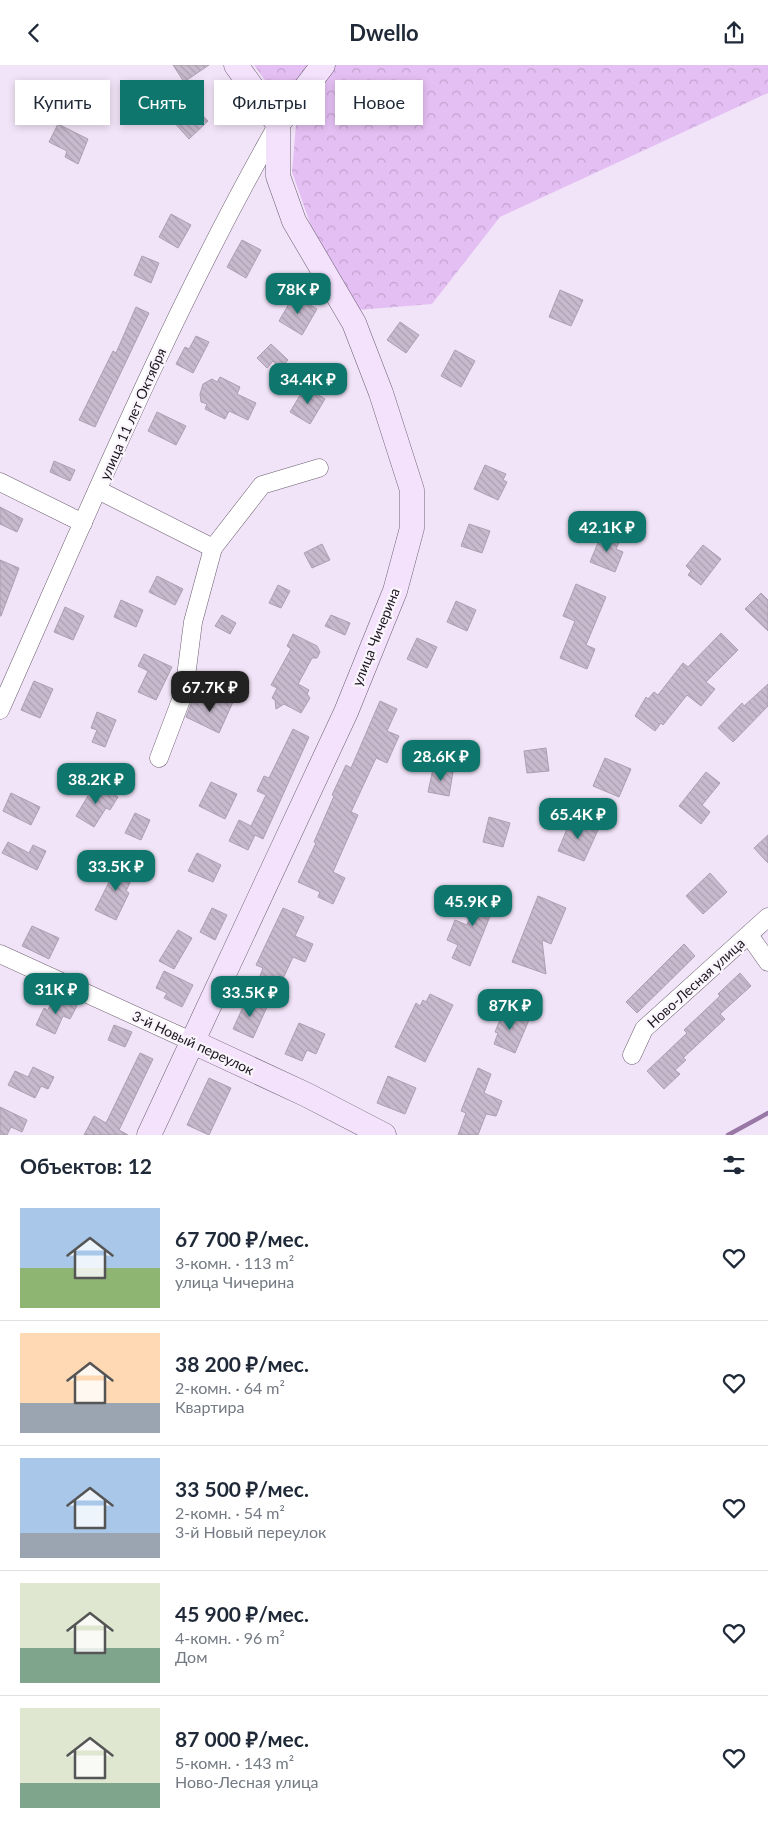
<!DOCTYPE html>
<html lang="ru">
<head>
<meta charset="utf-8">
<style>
  :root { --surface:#fff; --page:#f6f6f7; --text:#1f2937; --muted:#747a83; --line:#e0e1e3; --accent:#0f766e }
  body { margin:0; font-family:Lato,sans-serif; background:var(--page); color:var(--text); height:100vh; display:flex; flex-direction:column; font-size:19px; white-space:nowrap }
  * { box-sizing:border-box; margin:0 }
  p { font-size:16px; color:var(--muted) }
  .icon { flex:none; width:28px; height:28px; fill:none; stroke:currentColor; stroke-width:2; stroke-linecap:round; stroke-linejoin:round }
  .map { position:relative; height:1070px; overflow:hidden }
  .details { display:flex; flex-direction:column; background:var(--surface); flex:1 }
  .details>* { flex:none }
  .top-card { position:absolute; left:15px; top:15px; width:500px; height:45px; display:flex; gap:10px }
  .price { position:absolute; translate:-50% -42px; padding:0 11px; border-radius:10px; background:var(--accent); color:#fff; font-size:16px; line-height:32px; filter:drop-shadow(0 1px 2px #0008) }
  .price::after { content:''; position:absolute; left:50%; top:30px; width:15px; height:11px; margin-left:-8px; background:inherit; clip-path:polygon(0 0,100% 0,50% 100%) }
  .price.on { background:#222; color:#fff }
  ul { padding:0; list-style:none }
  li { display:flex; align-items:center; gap:15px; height:125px; padding:0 20px }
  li+li { border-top:1px solid var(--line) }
  li span { display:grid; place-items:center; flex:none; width:140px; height:100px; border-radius:0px; color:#555 }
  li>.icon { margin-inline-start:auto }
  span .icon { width:60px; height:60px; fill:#fffc; stroke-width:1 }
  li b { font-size:21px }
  h2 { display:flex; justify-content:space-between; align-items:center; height:60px; padding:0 20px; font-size:21px }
  .pill { padding:0 18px; border-radius:0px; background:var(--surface); box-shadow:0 2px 8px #0003; font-size:18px; line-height:45px }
  .pill.on { background:var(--accent); color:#fff }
  header { display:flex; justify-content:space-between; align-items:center; height:65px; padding:0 20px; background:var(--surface); font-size:22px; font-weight:700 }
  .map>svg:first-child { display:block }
  .forest { fill:url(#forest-crowns) }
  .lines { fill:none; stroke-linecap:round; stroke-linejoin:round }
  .stream { stroke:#9978a6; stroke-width:4.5 }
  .building { fill:url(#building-back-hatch); stroke:#ac9fb2 }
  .street-casing { stroke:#6a5e6f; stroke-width:19 }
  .secondary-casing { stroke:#6a5e6f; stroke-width:25 }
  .street { stroke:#fff; stroke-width:18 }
  .secondary { stroke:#f4e2fc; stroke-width:24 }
  .labels { text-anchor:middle; stroke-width:4.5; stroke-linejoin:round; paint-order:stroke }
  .street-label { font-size:14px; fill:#1c171e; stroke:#faf4fc }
</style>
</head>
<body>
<header><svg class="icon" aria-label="back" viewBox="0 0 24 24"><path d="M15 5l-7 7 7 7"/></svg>Dwello<svg class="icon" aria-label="share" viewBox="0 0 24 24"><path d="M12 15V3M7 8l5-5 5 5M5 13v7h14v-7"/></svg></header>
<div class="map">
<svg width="768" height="1070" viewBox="0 0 768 1070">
  <defs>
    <pattern id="forest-crowns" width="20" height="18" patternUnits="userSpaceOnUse" patternTransform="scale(1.25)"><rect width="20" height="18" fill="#e4bff3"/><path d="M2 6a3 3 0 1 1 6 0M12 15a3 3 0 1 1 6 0" fill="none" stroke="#c3a3d0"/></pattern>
    <pattern id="building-back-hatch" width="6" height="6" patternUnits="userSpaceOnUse" patternTransform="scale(1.25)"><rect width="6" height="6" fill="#c8bace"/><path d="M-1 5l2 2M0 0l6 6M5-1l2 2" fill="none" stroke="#ab9fb0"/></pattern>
  </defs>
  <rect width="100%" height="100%" fill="#f2e4f8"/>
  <path class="forest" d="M254,0H768V28L500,152L432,239L358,245L316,175L292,107L296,59Z"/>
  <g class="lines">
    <path class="stream" d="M728,1070L768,1048"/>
  </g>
  <g class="building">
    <path d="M173,0H209L184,17Z"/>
    <path d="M190,37L208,56L189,74L172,55Z"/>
    <path d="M58,59L88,74L78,99L65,92L67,86L49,77Z"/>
    <path d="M171,149L191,160L178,183L159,172Z"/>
    <path d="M242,175L261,185L246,213L227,202Z"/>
    <path d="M142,191L159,198L151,218L134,210Z"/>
    <path d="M560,225L583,235L571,261L549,252Z"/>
    <path d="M294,230L317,244L302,270L279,256Z"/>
    <path d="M136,242L149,248L95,362L79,355L113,286L116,288Z"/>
    <path d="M400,257L419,270L406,288L387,275Z"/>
    <path d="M196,271L209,277L193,308L176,299L185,282L189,284Z"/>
    <path d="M271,279L288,295L280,304L273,296L267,303L257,293Z"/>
    <path d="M455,285L475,296L461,322L441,311Z"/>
    <path d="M220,312L240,322L237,329L256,338L248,355L229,346L225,354L205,344L207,339L201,337L200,329L203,319L212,314L217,317Z"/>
    <path d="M305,322L325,334L310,359L290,347Z"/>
    <path d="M157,347L186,361L176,380L148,366Z"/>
    <path d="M54,396L75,405L70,416L50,407Z"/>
    <path d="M485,400L506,409L503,415L507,417L498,435L474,424Z"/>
    <path d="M0,442L23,454L17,467L0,459Z"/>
    <path d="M469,459L490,466L482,488L461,481Z"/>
    <path d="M602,468L620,475L616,484L623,487L615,507L590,497Z"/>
    <path d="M322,479L330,495L312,503L304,488Z"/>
    <path d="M703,480L721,494L701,520L688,510L691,506L686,501Z"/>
    <path d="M0,495L19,503L1,551H0Z"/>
    <path d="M157,511L183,524L175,540L149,527Z"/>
    <path d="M576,519L606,532L586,580L595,584L587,604L560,593L575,556L563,551Z"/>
    <path d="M278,520L290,526L281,543L269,538Z"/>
    <path d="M761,528L768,535V566L745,544Z"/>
    <path d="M121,535L143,545L136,562L114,552Z"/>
    <path d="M456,536L476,545L467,566L447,557Z"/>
    <path d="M65,542L84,551L73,575L54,567Z"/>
    <path d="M222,550L236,558L230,569L215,561Z"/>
    <path d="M331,550L350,558L345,570L325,561Z"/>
    <path d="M721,568L738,585L706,617L715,624L701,641L687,630L663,660L661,658L655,666L635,651L646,632L648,634L654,627L658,630L683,598L688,602Z"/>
    <path d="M293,569L317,581L320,587L317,593H312L298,619L309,625L307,629L310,633L301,648L284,639L276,644L275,635L272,633L277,623L271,620L291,584L287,581Z"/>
    <path d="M417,573L437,582L427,603L407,594Z"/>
    <path d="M144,589L172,602L156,635L138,627L148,606L138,601Z"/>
    <path d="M34,616L53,624L40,653L21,645Z"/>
    <path d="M768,619V641L733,677L718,663L742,638L744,641Z"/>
    <path d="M219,630L233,637L219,668L186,652L193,634L213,643Z"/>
    <path d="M380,636L397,644L387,666L399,671L387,698L376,693L351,747L358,750L333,807L345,813L333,839L318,832L320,827L298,817L316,778L314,777L334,731L332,730L346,700L351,703Z"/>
    <path d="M97,647L116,655L105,682L92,677L97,665L91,663Z"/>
    <path d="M293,664L309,672L263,774L255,770L248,785L229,776L239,755L251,761L266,730L257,726L264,711L269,713Z"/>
    <path d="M546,683L549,706L527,708L524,686Z"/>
    <path d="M605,693L631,704L619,732L593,721Z"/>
    <path d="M433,704L453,707L449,731L428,727Z"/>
    <path d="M706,707L720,718L702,740L710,747L701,759L679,741Z"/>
    <path d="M211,717L237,729L225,754L199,741Z"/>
    <path d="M95,719L118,732L110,745L106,743L94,762L76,751Z"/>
    <path d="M11,728L40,742L31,760L3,746Z"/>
    <path d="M135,748L150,755L141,775L125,768Z"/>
    <path d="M489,752L510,758L503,782L483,777Z"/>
    <path d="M571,754L598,765L584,796L558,786Z"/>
    <path d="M768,770V798L754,783Z"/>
    <path d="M8,777L29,788L33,780L46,786L37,805L2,788Z"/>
    <path d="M197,788L221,800L213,817L188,806Z"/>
    <path d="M119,797L136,805L126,826L129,828L116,855L95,845Z"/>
    <path d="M710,808L727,827L703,849L686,831Z"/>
    <path d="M480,823L499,829L470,901L452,893L458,880L447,875L455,855L467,860Z"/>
    <path d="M538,831L566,843L551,879L542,875L546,909L512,897Z"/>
    <path d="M212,843L227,850L215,875L200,867Z"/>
    <path d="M283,843L304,852L295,871L313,879L305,897L293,892L280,920L260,911L263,903L256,900Z"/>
    <path d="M32,861L59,873L49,894L22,881Z"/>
    <path d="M178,865L192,873L174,904L159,896Z"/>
    <path d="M684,879L695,891L637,948L626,937Z"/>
    <path d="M164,906L193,920L182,942L164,933L167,928L156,923Z"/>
    <path d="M740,908L751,921L720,949L725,954L683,993L686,995L675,1005L680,1009L664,1024L647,1006L687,968L684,965L720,931L718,929Z"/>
    <path d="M430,929L453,940L425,997L395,982L416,938L420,941L423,935L426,937Z"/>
    <path d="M54,931L77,941L70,954L63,951L55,969L36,960L44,943L48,945Z"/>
    <path d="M247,933L267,942L253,973L233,964Z"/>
    <path d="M504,945L529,955L515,988L494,979L498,968L495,967Z"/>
    <path d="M299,958L325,969L316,989L307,985L302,996L285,989Z"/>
    <path d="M114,960L132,967L125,982L108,975Z"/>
    <path d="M140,988L153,994L119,1065L128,1070H84L94,1051L106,1058Z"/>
    <path d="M33,1002L54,1012L48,1024L41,1021L35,1033L8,1020L15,1006L28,1012Z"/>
    <path d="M478,1003L491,1009L484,1028L502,1036L496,1051L486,1049L478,1070H458L466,1048L461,1046Z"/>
    <path d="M388,1011L416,1023L405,1049L377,1038Z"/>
    <path d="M209,1013L231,1023L209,1070L187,1060Z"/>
    <path d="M0,1042L27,1055L22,1067L11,1062L7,1070H0Z"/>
  </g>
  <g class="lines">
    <g class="street-casing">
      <g id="street">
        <path d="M0,417L83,458"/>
        <path d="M98,425L213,483L193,557L184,627L159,693"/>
        <path d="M213,483L262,420L319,403"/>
        <path d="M0,645C88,447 171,247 278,59"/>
        <path d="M749,870L768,897"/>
        <path d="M0,889L193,977"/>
        <path d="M632,990L644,964L768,852"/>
      </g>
    </g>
    <g class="secondary-casing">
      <g id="secondary">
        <path d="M236,0L278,59"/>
        <path d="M278,59L323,0"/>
        <path d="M193,977L307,1030L384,1070"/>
        <path d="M149,1070L346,647L395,526L412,463V425L381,328L354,258L294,156L278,111V59"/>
      </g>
    </g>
    <use href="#street" class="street"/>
    <use href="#secondary" class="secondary"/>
  </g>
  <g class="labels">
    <g class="street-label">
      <text transform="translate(133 349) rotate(-66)" y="5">улица 11 лет Октября</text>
      <text transform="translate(376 572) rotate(-68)" y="5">улица Чичерина</text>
      <text transform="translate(696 918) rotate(-42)" y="5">Ново-Лесная улица</text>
      <text transform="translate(193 978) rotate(25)" y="5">3-й Новый переулок</text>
    </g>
  </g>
</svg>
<b class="price" style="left:298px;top:250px">78K ₽</b>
<b class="price" style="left:308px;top:340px">34.4K ₽</b>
<b class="price" style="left:607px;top:488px">42.1K ₽</b>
<b class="price on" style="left:210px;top:648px">67.7K ₽</b>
<b class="price" style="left:441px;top:717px">28.6K ₽</b>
<b class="price" style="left:96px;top:740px">38.2K ₽</b>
<b class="price" style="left:578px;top:775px">65.4K ₽</b>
<b class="price" style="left:116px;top:827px">33.5K ₽</b>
<b class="price" style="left:473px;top:862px">45.9K ₽</b>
<b class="price" style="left:56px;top:950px">31K ₽</b>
<b class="price" style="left:250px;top:953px">33.5K ₽</b>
<b class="price" style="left:510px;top:966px">87K ₽</b>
<div class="top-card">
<a class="pill">Купить</a>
<a class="pill on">Снять</a>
<a class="pill">Фильтры</a>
<a class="pill">Новое</a>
</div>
</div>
<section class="details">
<h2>Объектов: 12<svg class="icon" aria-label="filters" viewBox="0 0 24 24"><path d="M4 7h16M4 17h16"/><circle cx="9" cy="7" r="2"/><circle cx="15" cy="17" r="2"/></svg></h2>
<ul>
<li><span style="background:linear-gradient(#a9c7e8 60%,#8fb573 0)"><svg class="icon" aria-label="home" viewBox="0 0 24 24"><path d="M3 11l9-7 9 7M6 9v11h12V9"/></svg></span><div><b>67 700 ₽/мес.</b><p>3-комн. · 113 m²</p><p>улица Чичерина</p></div><svg class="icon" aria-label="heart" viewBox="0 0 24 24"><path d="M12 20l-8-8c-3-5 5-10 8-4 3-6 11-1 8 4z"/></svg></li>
<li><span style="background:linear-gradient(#ffd9b3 70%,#9aa5b1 0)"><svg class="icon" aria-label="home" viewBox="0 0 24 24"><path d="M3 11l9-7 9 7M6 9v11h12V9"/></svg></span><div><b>38 200 ₽/мес.</b><p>2-комн. · 64 m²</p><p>Квартира</p></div><svg class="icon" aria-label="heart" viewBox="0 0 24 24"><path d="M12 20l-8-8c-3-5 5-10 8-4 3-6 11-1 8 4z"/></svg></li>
<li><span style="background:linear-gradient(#a9c7e8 75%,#9aa5b1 0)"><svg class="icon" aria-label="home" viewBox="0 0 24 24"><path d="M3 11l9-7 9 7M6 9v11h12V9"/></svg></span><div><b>33 500 ₽/мес.</b><p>2-комн. · 54 m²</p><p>3-й Новый переулок</p></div><svg class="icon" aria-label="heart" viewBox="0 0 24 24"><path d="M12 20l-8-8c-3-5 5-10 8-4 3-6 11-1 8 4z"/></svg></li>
<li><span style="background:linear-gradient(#dfe7d0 65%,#7fa58c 0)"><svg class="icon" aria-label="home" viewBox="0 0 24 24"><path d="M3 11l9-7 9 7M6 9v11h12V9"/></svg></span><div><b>45 900 ₽/мес.</b><p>4-комн. · 96 m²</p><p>Дом</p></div><svg class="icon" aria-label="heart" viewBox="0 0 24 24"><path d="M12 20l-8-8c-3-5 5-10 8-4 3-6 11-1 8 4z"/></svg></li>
<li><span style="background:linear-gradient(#dfe7d0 75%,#7fa58c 0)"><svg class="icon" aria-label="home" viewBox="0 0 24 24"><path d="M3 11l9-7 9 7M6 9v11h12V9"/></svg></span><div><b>87 000 ₽/мес.</b><p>5-комн. · 143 m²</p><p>Ново-Лесная улица</p></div><svg class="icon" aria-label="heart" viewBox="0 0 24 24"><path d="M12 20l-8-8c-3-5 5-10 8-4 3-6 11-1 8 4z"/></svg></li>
</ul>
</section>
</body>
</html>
